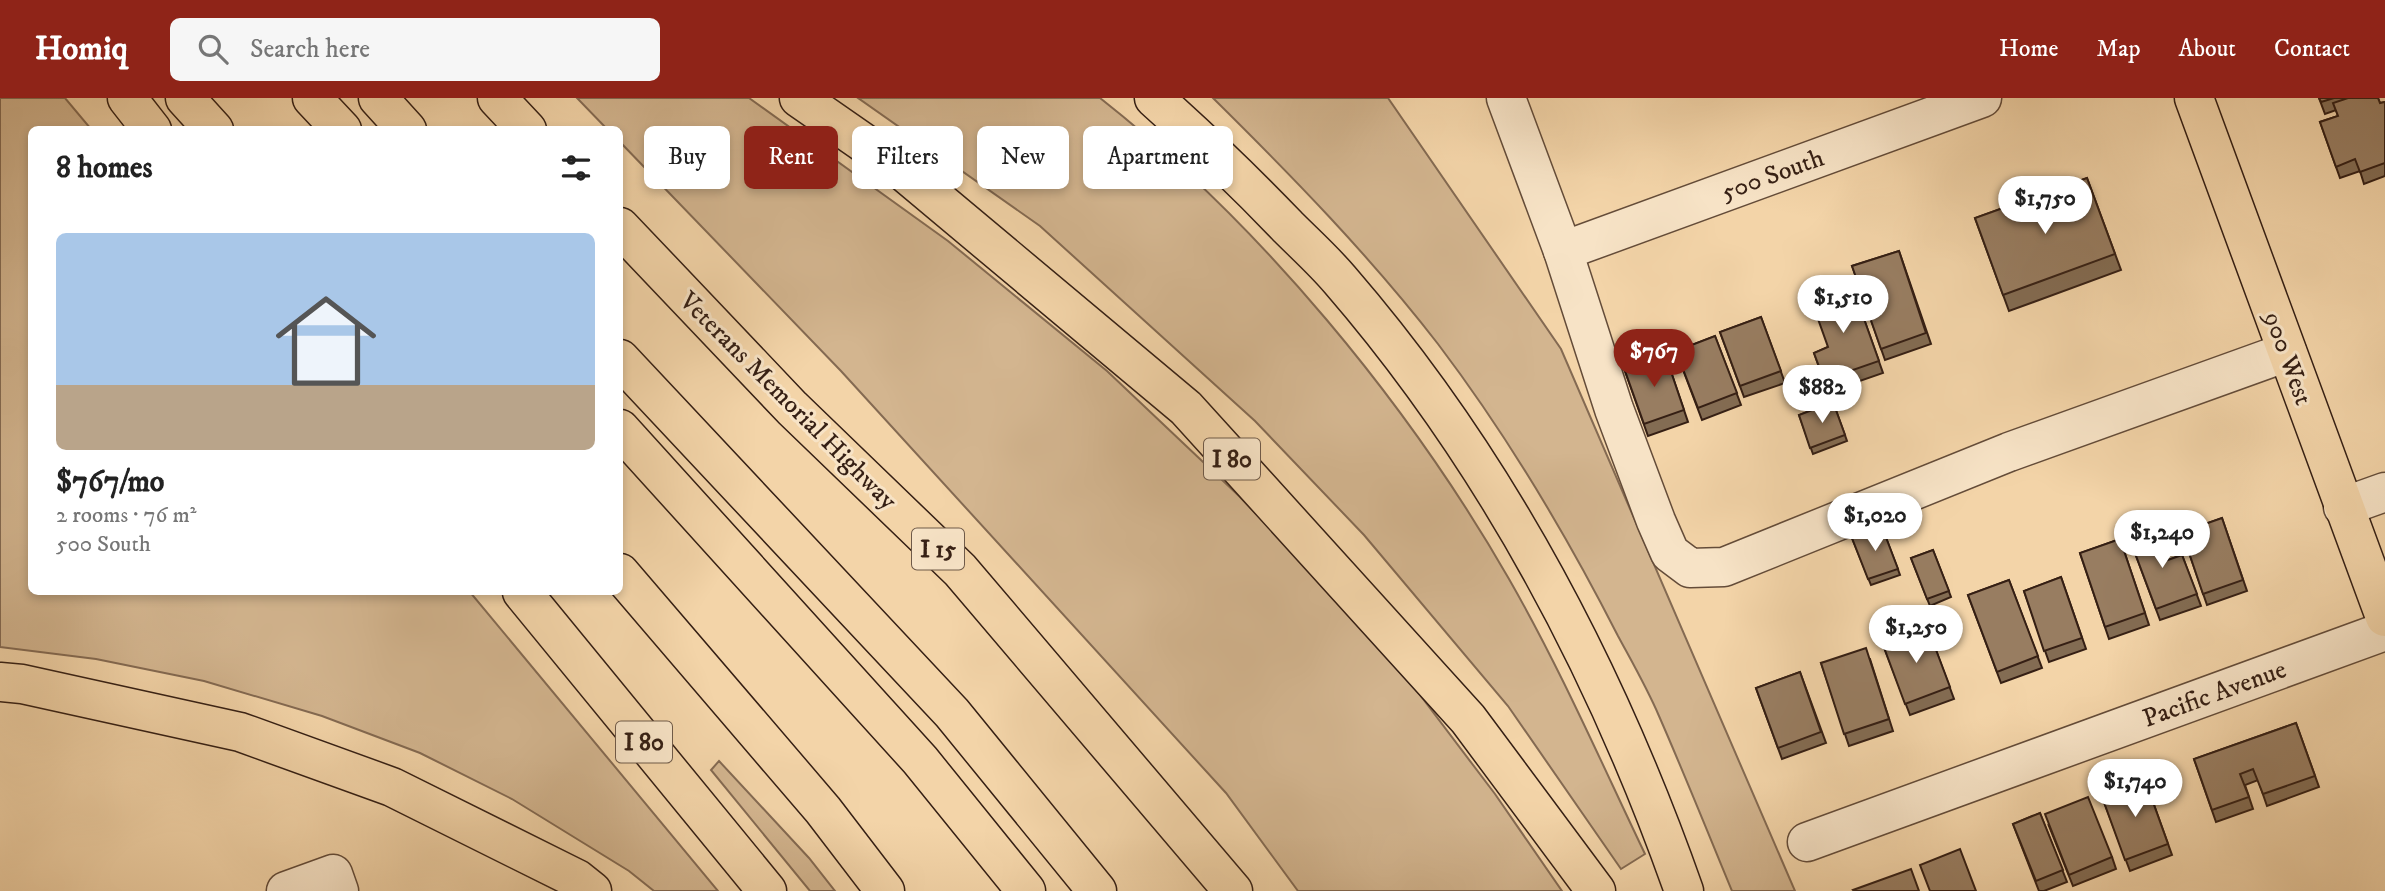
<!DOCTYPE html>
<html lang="en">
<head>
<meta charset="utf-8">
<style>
  :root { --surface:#fff; --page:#f6f6f6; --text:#222; --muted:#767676; --line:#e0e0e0; --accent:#8f2418 }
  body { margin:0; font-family:"IM FELL DW Pica",serif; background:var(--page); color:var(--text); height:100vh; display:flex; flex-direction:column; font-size:26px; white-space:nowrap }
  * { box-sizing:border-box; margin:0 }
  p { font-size:23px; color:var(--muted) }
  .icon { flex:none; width:38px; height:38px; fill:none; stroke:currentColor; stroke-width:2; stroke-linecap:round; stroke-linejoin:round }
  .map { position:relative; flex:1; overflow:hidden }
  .side { position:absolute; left:28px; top:28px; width:595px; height:469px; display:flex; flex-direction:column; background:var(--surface); border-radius:10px; box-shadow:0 4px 10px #0003 }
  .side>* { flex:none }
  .guide { position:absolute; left:644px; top:28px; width:665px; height:63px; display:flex; gap:14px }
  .price { position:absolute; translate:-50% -60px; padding:0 16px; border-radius:24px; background:#fff; color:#222; font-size:23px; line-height:46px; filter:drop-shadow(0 2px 4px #0008) }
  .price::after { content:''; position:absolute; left:50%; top:42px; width:21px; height:16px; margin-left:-10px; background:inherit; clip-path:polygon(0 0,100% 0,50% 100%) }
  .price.selected { background:var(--accent); color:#fff }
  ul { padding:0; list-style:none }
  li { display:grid; align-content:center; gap:14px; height:371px; padding:0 28px }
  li+li { border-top:2px solid var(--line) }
  li span { display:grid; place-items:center; height:217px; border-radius:10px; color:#555 }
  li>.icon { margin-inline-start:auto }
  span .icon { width:126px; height:126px; fill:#fffc; stroke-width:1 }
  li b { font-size:30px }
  h2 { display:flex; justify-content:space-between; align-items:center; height:84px; padding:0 28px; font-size:30px }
  .chip { padding:0 24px; border-radius:10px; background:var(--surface); box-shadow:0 4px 10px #0003; font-size:24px; line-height:63px }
  .chip.selected { background:var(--accent); color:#fff }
  header { display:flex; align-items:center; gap:42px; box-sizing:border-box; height:98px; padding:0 35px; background:var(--accent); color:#fff }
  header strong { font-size:33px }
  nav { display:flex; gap:38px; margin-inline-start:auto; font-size:24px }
  .search { width:490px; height:63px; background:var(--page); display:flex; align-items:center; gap:18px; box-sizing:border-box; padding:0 24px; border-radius:10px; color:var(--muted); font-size:26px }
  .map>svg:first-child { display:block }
  .green { fill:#d3b58f; stroke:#846a52; stroke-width:2 }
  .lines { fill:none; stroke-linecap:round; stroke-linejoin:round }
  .minor-casing { stroke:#644c39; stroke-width:41 }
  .major-casing { stroke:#351f14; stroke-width:41 }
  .highway-casing { stroke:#351f14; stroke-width:41 }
  .minor { stroke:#f7e3c6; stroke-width:38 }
  .major { stroke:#f3d4a8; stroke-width:38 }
  .highway { stroke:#f3d4a8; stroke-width:38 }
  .wall { fill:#836c53; stroke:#351f14; stroke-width:2 }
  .building { fill:#987d61; stroke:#351f14; stroke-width:2 }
  .labels { text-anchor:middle; stroke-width:6; stroke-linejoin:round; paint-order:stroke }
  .shield { fill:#f7e3c6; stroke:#6f5a49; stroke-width:2 }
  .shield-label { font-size:24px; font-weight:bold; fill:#351f14 }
  .street-label { font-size:26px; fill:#351f14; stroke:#f7e3c6 }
</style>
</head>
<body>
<header>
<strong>Homiq</strong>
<div class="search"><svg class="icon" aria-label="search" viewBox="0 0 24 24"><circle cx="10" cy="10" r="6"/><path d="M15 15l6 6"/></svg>Search here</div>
<nav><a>Home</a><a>Map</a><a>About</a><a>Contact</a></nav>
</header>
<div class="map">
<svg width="2385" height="793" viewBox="0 0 2385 793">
  <rect width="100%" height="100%" fill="#f3d4a8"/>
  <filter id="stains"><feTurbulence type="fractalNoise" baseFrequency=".00286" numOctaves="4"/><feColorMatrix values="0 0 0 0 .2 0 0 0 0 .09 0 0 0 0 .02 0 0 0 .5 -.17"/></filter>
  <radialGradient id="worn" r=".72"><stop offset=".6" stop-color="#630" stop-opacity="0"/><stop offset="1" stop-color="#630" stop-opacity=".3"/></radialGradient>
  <g class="green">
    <path d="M0,0H65L91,31L32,32V494H470L718,793H654L629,773L512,701L420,655L322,618L204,583L96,561L0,549Z"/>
    <path d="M577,0H749L948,143L1107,273L1239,398L1311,473L1417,593L1495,696L1562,793H1298L1226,695L841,273L620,44V32L607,31Z"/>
    <path d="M858,0H1100C1260,126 1408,305 1509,481C1560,570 1601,664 1645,756L1621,771L1508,608L1364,437L1255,323L1040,128Z"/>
    <path d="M1213,0H1388L1561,251L1795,793H1732C1708,735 1684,675 1659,618C1647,590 1632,564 1618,538C1566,436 1507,337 1438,246C1370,158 1292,78 1213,0Z"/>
    <path d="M719,663L809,760L835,793H810L711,672Z"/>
  </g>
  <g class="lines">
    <g class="minor-casing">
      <g id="minor">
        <path d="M1506,0L1563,153L1614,311L1656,423L1670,455L1690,470L1724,469L2009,354L2287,254"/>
        <path d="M1563,153L1982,0"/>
        <path d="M2343,409L2385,394"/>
        <path d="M1807,744L2385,533"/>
        <path d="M286,793L333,776L339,793"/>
      </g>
    </g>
    <g class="major-casing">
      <path id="major" d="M2194,0L2385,519"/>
    </g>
    <g class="highway-casing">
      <g id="highway">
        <path d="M127,0L152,32"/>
        <path d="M185,0L214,32"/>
        <path d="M312,0L342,32"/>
        <path d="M378,0L407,32"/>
        <path d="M497,0L527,32"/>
        <path d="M799,0L897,68L1186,310L1468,621L1596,793"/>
        <path d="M1154,0C1201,42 1245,84 1288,129C1305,146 1324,163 1340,182C1494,360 1606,572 1684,793"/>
        <path d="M620,129L792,310L960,472L1233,793"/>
        <path d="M620,261L952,615L1097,793"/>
        <path d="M620,331L920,662L1026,793"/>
        <path d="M620,475L823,712L885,793"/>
        <path d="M522,494L767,793"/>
        <path d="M0,584L22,586L240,634L392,689L577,781L592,793"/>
      </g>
    </g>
    <use href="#minor" class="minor"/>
    <use href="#major" class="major"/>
    <use href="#highway" class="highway"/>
  </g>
  <g class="wall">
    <path d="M2319,0H2378L2380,5L2385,4V78L2364,86L2360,73L2340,80L2320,24L2338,18L2336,12L2325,16Z"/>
    <path d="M2087,80L2121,172L2009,213L1975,120Z"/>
    <path d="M1899,153L1931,246L1885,262L1852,168Z"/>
    <path d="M1853,190L1883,275L1828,294L1814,255L1828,249Z"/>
    <path d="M1761,219L1785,285L1744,299L1720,234Z"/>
    <path d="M1715,238L1741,307L1702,322L1676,253Z"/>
    <path d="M1665,256L1688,324L1648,338L1624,270Z"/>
    <path d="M1833,304L1847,343L1813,356L1799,317Z"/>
    <path d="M2222,420L2247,493L2207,507L2182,434Z"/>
    <path d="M1882,429L1900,477L1871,487L1852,440Z"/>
    <path d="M2129,439L2168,462L2182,457L2201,508L2160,522Z"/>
    <path d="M2120,441L2149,527L2109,541L2080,455Z"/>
    <path d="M1933,452L1951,499L1930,508L1911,460Z"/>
    <path d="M2061,479L2086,551L2049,564L2024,493Z"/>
    <path d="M2009,482L2042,570L2001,585L1968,497Z"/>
    <path d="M1927,528L1954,601L1910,617L1882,544Z"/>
    <path d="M1870,561L1893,633L1849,648L1821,565Z"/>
    <path d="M1800,574L1826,645L1782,661L1756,590Z"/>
    <path d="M2296,625L2319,689L2267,708L2258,682L2245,687L2253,711L2216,724L2194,661Z"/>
    <path d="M2144,679L2172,757L2130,773L2101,696Z"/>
    <path d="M2040,715L2067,784L2044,793H2039L2013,726Z"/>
    <path d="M2049,728L2112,759L2116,771L2073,788Z"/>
  </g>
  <g class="building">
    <path d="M2319,0H2334L2321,4Z"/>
    <path d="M2348,0H2378L2380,5L2385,4V65L2360,74L2355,61L2336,69L2320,24L2338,18L2333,5Z"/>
    <path d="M2087,80L2115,156L2003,197L1975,120Z"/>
    <path d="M1899,153L1926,235L1881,251L1852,168Z"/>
    <path d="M1853,190L1879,263L1824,282L1814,255L1828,249L1812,204Z"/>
    <path d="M1761,219L1781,273L1740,288L1720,234Z"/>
    <path d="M1715,238L1737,295L1698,310L1676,253Z"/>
    <path d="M1665,256L1684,312L1644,326L1624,270Z"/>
    <path d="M1833,304L1845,337L1810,350L1799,317Z"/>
    <path d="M2222,420L2243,482L2203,496L2182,434Z"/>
    <path d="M2156,428L2168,462L2182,457L2197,496L2156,511L2129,439Z"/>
    <path d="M1882,429L1898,471L1868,481L1852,440Z"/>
    <path d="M2120,441L2145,515L2105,529L2080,455Z"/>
    <path d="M1933,452L1949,493L1927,501L1911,460Z"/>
    <path d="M2061,479L2082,540L2044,553L2024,493Z"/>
    <path d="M2009,482L2038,558L1997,574L1968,497Z"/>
    <path d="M1927,528L1950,589L1905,606L1882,544Z"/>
    <path d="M1866,550L1889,621L1844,636L1821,565Z"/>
    <path d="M1800,574L1821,634L1778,650L1756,590Z"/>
    <path d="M2296,625L2315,678L2263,696L2253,671L2240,676L2249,699L2212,712L2194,661Z"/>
    <path d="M2144,679L2168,746L2125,762L2101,696Z"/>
    <path d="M2088,699L2112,759L2069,777L2045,716Z"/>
    <path d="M2040,715L2063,772L2036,783L2013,726Z"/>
    <path d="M1960,751L1976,793H1930L1920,767Z"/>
    <path d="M1911,771L1919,793H1854L1853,792Z"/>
  </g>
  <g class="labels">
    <g class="shield">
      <rect x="1204" y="340.5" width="56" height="41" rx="5"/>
      <rect x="912" y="430.5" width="52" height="41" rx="5"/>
      <rect x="616" y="623.5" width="56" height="41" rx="5"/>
    </g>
    <g class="shield-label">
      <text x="1232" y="369">I 80</text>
      <text x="938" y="459">I 15</text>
      <text x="644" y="652">I 80</text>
    </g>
    <g class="street-label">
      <text transform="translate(1772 76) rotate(-20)" y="9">500 South</text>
      <text transform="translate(2289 260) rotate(70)" y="9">900 West</text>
      <text transform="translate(789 302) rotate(45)" y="9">Veterans Memorial Highway</text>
      <text transform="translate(2214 595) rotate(-20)" y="9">Pacific Avenue</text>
    </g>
  </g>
  <rect width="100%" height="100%" filter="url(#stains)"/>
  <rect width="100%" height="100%" fill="url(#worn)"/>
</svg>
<b class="price" style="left:2045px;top:138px">$1,750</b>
<b class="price" style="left:1843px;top:237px">$1,510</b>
<b class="price selected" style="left:1654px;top:291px">$767</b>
<b class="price" style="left:1822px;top:327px">$882</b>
<b class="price" style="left:1875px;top:455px">$1,020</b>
<b class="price" style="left:2162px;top:472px">$1,240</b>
<b class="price" style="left:1916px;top:567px">$1,250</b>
<b class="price" style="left:2135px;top:721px">$1,740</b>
<div class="guide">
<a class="chip">Buy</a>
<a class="chip selected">Rent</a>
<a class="chip">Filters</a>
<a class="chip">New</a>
<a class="chip">Apartment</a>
</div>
<section class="side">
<h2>8 homes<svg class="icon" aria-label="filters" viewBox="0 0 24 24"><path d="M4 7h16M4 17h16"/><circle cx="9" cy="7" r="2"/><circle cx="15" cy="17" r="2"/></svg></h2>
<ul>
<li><span style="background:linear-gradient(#a9c7e8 70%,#b9a48a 0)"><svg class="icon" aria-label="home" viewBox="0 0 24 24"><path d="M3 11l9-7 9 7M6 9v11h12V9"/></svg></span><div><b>$767/mo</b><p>2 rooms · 76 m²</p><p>500 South</p></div></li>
</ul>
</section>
</div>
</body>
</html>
